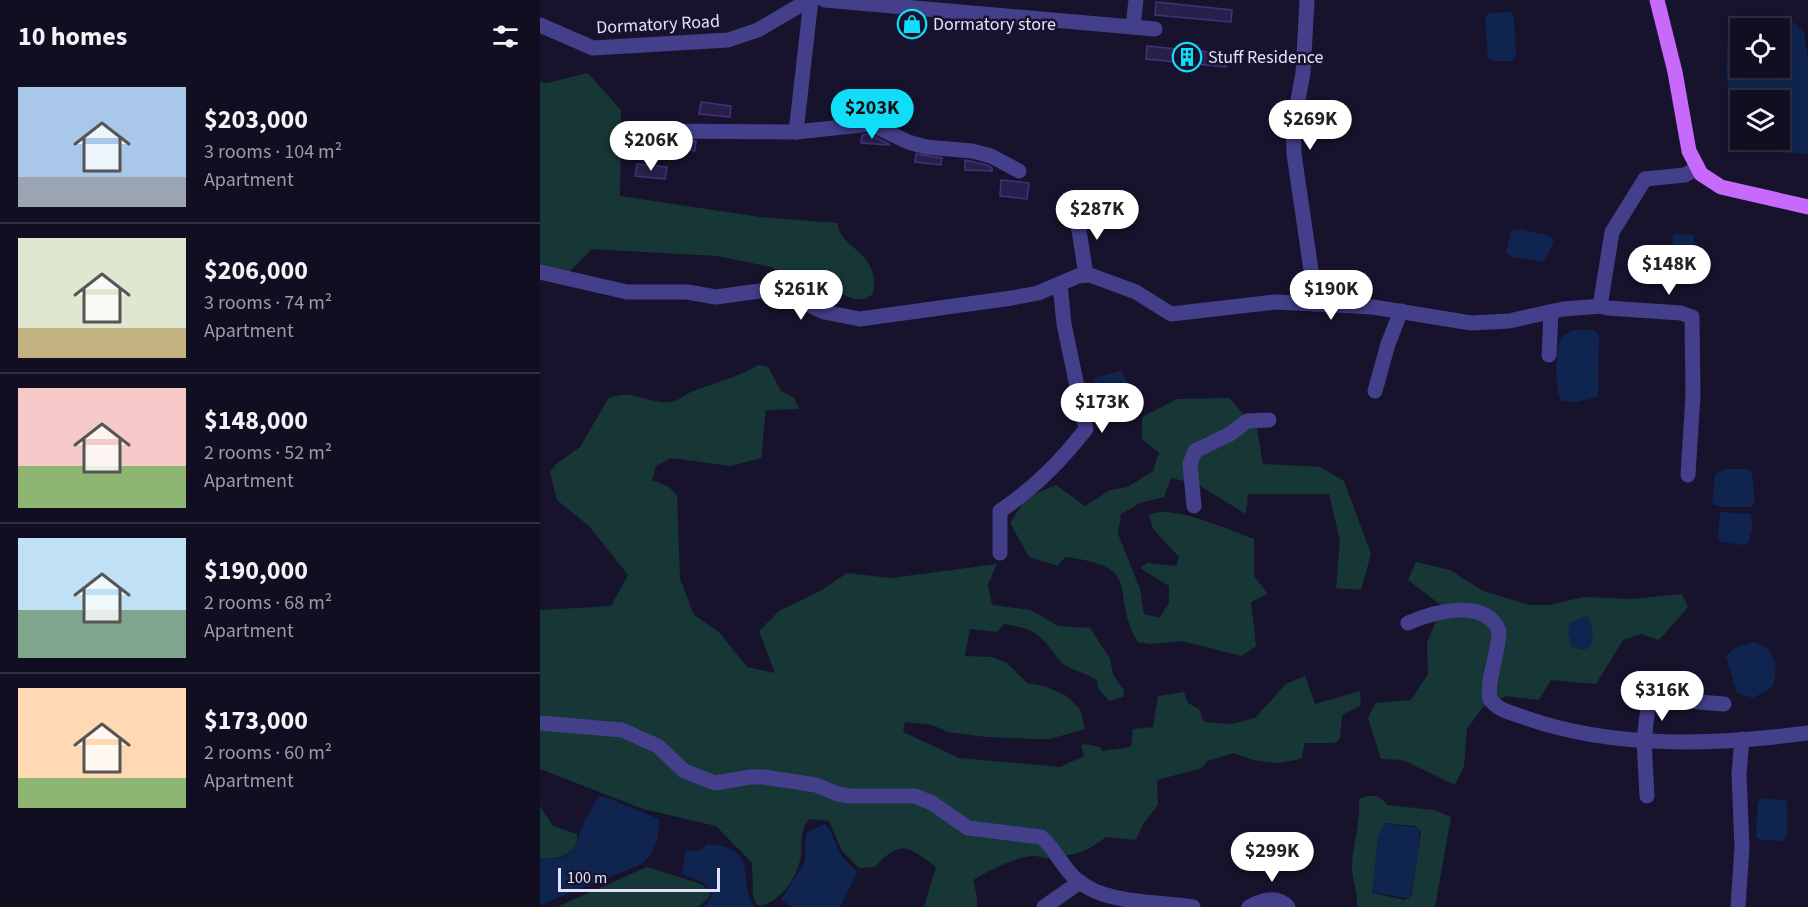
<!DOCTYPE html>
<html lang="en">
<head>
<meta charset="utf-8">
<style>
  :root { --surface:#110e22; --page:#1e1c2f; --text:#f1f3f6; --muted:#9c9ca5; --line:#302e40; --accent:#10def9 }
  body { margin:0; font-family:"Source Sans 3",sans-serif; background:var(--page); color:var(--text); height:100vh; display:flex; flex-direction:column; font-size:22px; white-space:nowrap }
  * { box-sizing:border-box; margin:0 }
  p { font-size:20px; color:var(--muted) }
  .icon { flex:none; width:33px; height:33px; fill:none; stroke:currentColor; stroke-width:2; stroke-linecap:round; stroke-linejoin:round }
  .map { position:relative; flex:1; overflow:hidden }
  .sheet { display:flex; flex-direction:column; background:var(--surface); width:540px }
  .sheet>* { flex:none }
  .fabs { position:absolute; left:1190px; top:18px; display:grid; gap:12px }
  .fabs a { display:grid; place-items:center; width:60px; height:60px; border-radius:0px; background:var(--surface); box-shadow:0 3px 9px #0003,0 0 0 2px var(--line); font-size:30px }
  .scale { position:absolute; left:18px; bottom:15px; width:162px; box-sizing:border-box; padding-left:6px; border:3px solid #e3dffe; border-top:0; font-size:16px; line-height:21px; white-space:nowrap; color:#e3dffe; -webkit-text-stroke:4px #17132d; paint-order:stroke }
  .price { position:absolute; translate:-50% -51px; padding:0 14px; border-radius:21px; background:#fff; color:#222; font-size:20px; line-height:39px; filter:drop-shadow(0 2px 3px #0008) }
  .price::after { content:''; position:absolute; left:50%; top:36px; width:18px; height:14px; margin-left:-9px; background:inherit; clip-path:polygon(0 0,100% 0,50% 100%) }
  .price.on { background:var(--accent); color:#111 }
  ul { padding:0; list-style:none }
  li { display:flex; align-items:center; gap:18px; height:150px; padding:0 18px }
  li+li { border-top:2px solid var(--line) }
  li span { display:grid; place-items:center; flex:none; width:168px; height:120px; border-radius:0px; color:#555 }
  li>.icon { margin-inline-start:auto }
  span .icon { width:72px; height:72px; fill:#fffc; stroke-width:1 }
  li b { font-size:26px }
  h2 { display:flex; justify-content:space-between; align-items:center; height:72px; padding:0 18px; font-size:26px }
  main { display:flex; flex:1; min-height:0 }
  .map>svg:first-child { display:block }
  .green { fill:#163736; fill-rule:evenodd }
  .water { fill:#0f254f; fill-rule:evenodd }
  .building { fill:#291f4d; stroke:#413279; stroke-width:1.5 }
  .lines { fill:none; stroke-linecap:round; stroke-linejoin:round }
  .minor { stroke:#433f8a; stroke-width:15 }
  .major { stroke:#c769fb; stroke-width:15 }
  .labels { text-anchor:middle; stroke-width:5; stroke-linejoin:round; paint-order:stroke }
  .street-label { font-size:18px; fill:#e3dffe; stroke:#17132d }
  .poi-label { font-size:18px; fill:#e3dffe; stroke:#17132d; text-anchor:start }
</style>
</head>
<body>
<main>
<section class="sheet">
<h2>10 homes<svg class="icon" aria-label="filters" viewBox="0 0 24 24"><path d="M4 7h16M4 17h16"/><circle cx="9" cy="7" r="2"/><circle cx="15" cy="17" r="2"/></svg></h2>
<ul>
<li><span style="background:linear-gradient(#a9c7e8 75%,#9aa5b1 0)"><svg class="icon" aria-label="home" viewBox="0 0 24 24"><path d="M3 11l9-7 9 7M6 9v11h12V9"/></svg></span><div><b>$203,000</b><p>3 rooms · 104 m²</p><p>Apartment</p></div></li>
<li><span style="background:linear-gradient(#dfe7d0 75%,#c2b280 0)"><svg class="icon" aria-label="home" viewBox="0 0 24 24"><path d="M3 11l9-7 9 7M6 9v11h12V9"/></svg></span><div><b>$206,000</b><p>3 rooms · 74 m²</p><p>Apartment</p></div></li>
<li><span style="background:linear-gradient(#f6c9c9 65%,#8fb573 0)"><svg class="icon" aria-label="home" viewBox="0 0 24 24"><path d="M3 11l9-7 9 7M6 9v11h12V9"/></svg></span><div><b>$148,000</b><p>2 rooms · 52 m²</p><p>Apartment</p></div></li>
<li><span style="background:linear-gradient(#bfe0f5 60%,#7fa58c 0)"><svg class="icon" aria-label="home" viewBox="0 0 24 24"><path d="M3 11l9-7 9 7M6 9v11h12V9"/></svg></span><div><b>$190,000</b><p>2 rooms · 68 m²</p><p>Apartment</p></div></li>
<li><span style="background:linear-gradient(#ffd9b3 75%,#8fb573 0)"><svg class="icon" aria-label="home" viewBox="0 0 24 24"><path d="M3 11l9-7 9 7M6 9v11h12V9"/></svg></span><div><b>$173,000</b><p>2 rooms · 60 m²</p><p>Apartment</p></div></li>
</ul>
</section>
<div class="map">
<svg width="1268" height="907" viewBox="0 0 1268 907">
  <rect width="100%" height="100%" fill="#17132d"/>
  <g class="green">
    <path d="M48,73L81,110L80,196L220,217L298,223C298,249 341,250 333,294L325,299H314L278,284L271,285L231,267L177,256L52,249L28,273L0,268V82L7,83Z"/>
    <path d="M218,365L228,367L241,391L254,398L259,409L226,410L221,458L191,466L131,458L116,466L112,480L129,487L137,495L140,579L154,615L179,632L207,667L235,673L219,631L239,611L282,590L307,573L351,578L457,564L448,585L452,605L491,610L518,626L550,628L570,659L573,674L584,691L583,697L569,701L558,688L557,680C547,674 536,671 526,666C515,658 510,645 500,637C490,628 476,626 464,624L457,632L430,629L425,656L452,657L467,663L487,683L504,686L525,695L540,709L545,729L510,739H496L446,737L408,732L392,725L365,722L363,732L419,758L520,767L544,756L541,745L546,744L560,747L562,751L591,747L593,729L613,727L618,696L644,692L648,703L659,709L664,722L692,724L715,718L746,684L765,676L775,704L820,691L821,705L802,715L800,739L794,743H765L761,759L738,763L713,760L694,753L667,761L662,768L617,780L618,805L603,824L596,840L566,837C545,853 537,854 511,858C505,859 499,856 493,856C472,858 450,870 433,880L437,897V907H384L396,867C369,847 361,838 335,867L319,868L302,851L289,821L269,819C260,830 262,841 261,855C258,877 242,900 221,906L216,904L213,896L212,863L176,826L103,809L0,769V610L71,606L88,575L49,526L17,500L10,472L16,464L40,447L68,399C91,387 108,405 132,402C139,400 146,394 153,391C175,383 198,377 218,365Z"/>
    <path d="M689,398L717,429L723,464L780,467L804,481L831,554L821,590L796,588L800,540L789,494H708L706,514L657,484L631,478L624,497L600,503L581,514L578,534L600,589L604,614L620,618L629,602V586L600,568L607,563L636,566L639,557L613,529L609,515C631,503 690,531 714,539V576L728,594L711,602L716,646L701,656L642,641L610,644L598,642C568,592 607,567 525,557L518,566L489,557L470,523L487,497L516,485L545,506L570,490L588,487L613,471L619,453L602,439V417L637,399Z"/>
    <path d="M876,562L910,570L943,591L989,605H1010L1043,597L1092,599L1142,594L1148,607L1119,640L1101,634L1083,640L1056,684L1011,680L999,700L966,696L943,707L927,729L924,766L915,785L863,760L841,759L828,718L835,703L871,700L888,674L887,643L902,606L868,580Z"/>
    <path d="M828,796C837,796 843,797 847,805L894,810L911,817L895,907H817C818,892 812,879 812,865C813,842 821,822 819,799ZM844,823L875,826L881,832L871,896L865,900L832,893Z"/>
    <path d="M0,806L13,826L37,834L38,844C28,856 17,860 0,858Z"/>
    <path d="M107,867L161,884L169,890L170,896L159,907H17Z"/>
  </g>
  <g class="water">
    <path d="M970,12L974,18L976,56L971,61H955L948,58L945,17L950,13Z"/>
    <path d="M1242,22L1255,23L1264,33L1268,57V154L1207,151L1200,145L1197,114L1190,97L1186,72L1188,35L1193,28ZM1200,28H1239V68H1200ZM1200,100H1239V140H1200Z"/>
    <path d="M980,229L1010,236L1014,242L1004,262L973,257L966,253L971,231Z"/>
    <path d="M1133,234L1154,235L1153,259L1132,257Z"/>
    <path d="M1035,330H1053L1059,335L1058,397L1037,402L1022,401C1015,396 1015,350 1020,341C1022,334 1029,332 1035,330Z"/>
    <path d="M581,371L588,383L596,416L557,423L554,378Z"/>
    <path d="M1184,469H1208L1212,472L1215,501L1211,507H1182L1172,504L1175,475Z"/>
    <path d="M1180,512L1211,514L1212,529L1208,543L1201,545L1178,541Z"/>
    <path d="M1044,616L1049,618C1054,628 1054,636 1050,647L1044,650L1032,647L1028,634L1030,623Z"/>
    <path d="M1213,642C1235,647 1241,668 1231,688L1213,698L1197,693L1186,656L1195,648Z"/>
    <path d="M59,797H66L119,819C120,836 114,857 99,865L0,905V858C36,862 34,847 44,822C48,813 54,805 59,797Z"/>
    <path d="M1223,798L1247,801V835L1243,841L1221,840L1216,837L1218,802Z"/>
    <path d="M844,823L879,828L878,857L869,899L832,892L838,837Z"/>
    <path d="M285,824L290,830L302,857L317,872L300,907H252L241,900L265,862L266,833Z"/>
    <path d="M167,844C222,847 196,883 215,907H164L172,896C168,881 155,879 142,874L145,851L161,850Z"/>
  </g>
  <g class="building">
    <path d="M616,2L692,10L691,22L615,15Z"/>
    <path d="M607,46L688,54L686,67L606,59Z"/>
    <path d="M161,102L191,106L190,117L159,114Z"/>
    <path d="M329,134L349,144V145L321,143L322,135Z"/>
    <path d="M128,141H156L155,151L127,148Z"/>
    <path d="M376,154L402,158L401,165L375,162Z"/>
    <path d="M425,160L447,165L452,168V171L425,170Z"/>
    <path d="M97,164L127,167L125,179L95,176Z"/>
    <path d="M461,180L489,183L487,199L460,196Z"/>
  </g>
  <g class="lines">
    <g class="minor">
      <path d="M284,0L615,29"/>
      <path d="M767,0L763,73L753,127L754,154L776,304"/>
      <path d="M0,25L53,48L188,40L218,30L269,0"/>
      <path d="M593,27L596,0"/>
      <path d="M110,131L256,132L331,124L368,142L386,147L432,151L451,156L479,171"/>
      <path d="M256,132L271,0"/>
      <path d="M536,211L546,275"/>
      <path d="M0,272L87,292H147L176,297L234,289L284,312L320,319L472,298L498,293L538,276L550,275L596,292L631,314L735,302L833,307L931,323L969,321L1023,309L1062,306"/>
      <path d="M1009,355L1011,312"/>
      <path d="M835,391L848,344L861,311"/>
      <path d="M1148,475L1153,395L1152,317L1141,313L1067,308L1062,306L1061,300L1072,232L1105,179L1145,175L1157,168"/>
      <path d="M654,506L650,464L655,451L690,434L707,421L729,420"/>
      <path d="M460,553V511C495,488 521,461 546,429L524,324L520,284"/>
      <path d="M868,623C893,612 945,597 959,631C959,653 946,681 950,699C958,711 973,713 986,718C1075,749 1176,745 1268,733"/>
      <path d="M0,723L82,730L118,746L144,771L175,783L210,777H224L276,785L298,794L310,796H375L392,803L428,828L501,837C516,849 522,868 537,880C566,905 618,901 653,907"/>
      <path d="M1107,796L1104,740L1110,690L1158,702L1184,704"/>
      <path d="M504,907L540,882"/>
      <path d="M709,907C722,900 737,895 748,907"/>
      <path d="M1198,907L1202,847L1199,774L1202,739"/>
    </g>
    <path class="major" d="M1117,0L1135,72L1149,151L1161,174L1181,187L1268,207"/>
  </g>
  <defs>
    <g id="shop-ring" transform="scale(1.5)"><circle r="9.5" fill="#17132d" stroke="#10def9" stroke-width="1.5"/><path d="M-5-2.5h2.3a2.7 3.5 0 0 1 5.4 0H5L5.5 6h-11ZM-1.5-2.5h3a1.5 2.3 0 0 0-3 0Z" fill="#10def9"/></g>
    <g id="building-ring" transform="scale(1.5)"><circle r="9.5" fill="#17132d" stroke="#10def9" stroke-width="1.5"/><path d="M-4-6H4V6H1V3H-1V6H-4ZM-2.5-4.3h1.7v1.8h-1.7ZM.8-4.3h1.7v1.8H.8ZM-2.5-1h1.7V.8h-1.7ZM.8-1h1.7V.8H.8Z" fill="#10def9"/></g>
  </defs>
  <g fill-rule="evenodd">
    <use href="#shop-ring" x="372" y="24"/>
    <use href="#building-ring" x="647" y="57"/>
  </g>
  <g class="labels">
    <g class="street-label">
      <text transform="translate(118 24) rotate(-3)" y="6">Dormatory Road</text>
    </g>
    <g class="poi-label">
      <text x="393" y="30">Dormatory store</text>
      <text x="668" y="63">Stuff Residence</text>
    </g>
  </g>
</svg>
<div class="fabs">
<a><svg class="icon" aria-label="locate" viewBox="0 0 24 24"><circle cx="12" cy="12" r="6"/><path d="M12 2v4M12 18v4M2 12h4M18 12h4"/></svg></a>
<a><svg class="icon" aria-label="layers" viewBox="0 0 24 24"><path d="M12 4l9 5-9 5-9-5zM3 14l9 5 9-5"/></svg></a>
</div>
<div class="scale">100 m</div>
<b class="price on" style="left:332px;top:140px">$203K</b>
<b class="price" style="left:770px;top:151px">$269K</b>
<b class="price" style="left:111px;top:172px">$206K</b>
<b class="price" style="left:557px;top:241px">$287K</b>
<b class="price" style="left:1129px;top:296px">$148K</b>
<b class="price" style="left:261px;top:321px">$261K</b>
<b class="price" style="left:791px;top:321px">$190K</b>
<b class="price" style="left:562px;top:434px">$173K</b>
<b class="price" style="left:1122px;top:722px">$316K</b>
<b class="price" style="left:732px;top:883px">$299K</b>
</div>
</main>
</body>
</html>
